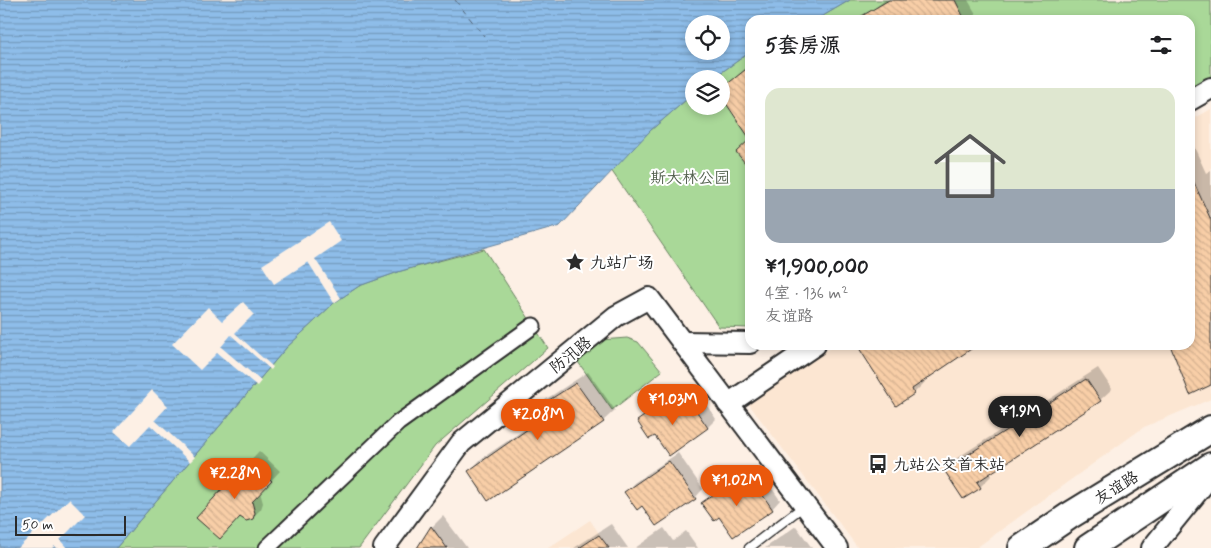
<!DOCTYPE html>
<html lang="zh">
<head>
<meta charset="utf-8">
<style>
  :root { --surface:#fff; --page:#f2f2f2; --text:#202124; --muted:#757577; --line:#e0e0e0; --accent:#ea580c }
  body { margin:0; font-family:Mynerve,"LXGW WenKai TC",sans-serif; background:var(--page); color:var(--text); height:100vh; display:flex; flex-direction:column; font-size:19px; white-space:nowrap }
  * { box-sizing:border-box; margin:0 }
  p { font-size:16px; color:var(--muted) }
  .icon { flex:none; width:28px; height:28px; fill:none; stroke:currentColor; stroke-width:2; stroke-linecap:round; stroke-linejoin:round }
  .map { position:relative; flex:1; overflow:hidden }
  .sheet { position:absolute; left:745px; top:15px; width:450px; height:335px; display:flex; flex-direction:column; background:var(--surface); border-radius:15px; box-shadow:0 2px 8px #0003 }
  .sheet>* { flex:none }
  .tools { position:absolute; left:685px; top:15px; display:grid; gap:10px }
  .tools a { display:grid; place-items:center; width:45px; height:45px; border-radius:50%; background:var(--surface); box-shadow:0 2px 8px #0003; font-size:25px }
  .scale { position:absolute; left:15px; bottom:12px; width:111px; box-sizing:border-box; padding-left:5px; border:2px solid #2b2b2b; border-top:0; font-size:14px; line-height:18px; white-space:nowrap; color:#2b2b2b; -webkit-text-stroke:4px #fff; paint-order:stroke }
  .price { position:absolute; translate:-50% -42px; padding:0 11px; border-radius:18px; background:var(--accent); color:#fff; font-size:16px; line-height:32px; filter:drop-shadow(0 1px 2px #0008) }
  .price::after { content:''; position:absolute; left:50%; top:30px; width:15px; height:11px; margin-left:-8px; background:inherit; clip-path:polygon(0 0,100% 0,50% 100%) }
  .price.active { background:#222; color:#fff }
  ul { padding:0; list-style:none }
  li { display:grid; align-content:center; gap:10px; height:265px; padding:0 20px }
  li+li { border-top:1px solid var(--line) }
  li span { display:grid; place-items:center; height:155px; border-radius:15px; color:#555 }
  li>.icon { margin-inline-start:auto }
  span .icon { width:90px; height:90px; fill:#fffc; stroke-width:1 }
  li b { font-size:21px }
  h2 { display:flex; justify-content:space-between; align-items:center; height:60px; padding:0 20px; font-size:21px }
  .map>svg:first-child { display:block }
  .built { fill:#fce6d2 }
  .park { fill:#a9d898; stroke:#6a8262 }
  .water { fill:url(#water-rules); stroke:#66839d; fill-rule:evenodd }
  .pier { fill:#fdf0e5 }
  .shadow { fill:#0003 }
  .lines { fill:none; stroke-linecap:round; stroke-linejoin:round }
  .ferry { stroke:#4e5e6e; stroke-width:1; stroke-dasharray:6 5; stroke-linecap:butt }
  .building { fill:url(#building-back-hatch); stroke:#2b2b2b }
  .lane-casing { stroke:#2b2b2b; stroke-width:11 }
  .street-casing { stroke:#2b2b2b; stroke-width:19 }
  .secondary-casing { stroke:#2b2b2b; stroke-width:24 }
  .highway-casing { stroke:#2b2b2b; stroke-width:30 }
  .lane { stroke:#fff; stroke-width:8 }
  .street { stroke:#fff; stroke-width:15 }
  .secondary { stroke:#fff; stroke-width:20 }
  .highway { stroke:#fff; stroke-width:26 }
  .labels { text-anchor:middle; stroke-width:4; stroke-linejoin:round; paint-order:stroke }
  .park-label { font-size:16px; fill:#515f4c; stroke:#fff }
  .poi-label { font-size:16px; fill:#2b2b2b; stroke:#fff; text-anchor:start }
  .street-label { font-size:16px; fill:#2b2b2b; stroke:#fff }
</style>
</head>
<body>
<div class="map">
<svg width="1211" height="548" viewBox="0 0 1211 548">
  <defs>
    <pattern id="water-rules" width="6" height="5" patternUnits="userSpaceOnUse" patternTransform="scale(1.25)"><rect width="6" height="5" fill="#8ebde9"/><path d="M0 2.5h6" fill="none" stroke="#749abd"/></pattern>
    <pattern id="building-back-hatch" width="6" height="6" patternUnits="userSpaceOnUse" patternTransform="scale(1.25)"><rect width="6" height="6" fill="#f8cea7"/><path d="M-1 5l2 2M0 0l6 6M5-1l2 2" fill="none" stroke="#d5b190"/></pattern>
  </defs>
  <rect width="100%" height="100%" fill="#fdf0e5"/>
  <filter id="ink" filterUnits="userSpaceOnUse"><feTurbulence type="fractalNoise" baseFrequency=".02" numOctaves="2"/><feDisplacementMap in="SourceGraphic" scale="10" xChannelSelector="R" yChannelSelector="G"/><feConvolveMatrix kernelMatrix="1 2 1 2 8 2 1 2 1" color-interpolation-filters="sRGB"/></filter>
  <g filter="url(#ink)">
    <g class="built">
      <path d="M1211,109V399L1144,427L976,548H858L748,403L834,345H1190V121Z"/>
      <path d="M590,520L609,548H548Z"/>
    </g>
    <g class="park">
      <path d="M850,0H1211V76L1190,89V20H816Z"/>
      <path d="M750,52V328L719,327L611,170L651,130L694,93V106H721V79H712Z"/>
      <path d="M484,249L548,348L435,446L359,548H116L286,348L334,303L359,286L401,271Z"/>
      <path d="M627,338L638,342L662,371L612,410L576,359L601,340Z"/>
    </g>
    <path class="water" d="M0,0H850L816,20H750V52L712,79H694V93L651,130L560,226L401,271L359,286L334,303L286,348L116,548H0ZM694,24H721V51H694Z"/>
    <g class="pier">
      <path d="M329,222L341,241L315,259L341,298L334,303L308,262L274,284L262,265Z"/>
      <path d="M243,302L254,314L235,333L273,367L271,370L231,335L221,347L261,381L257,386L217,353L200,370L172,344L208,307L222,321Z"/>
      <path d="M152,390L168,406L155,420L195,457L190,462L150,425L130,446L114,432Z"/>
      <path d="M69,499L85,515L60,540L67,548H57L55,546L52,548H18Z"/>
    </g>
    <g class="shadow">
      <path d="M885,0H968L976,14L970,20H869L866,15Z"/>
      <path d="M750,65V137L721,90Z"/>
      <path d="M1190,138L1206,173L1211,170V384L1171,345H1190Z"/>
      <path d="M859,345H975L924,379L925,382L914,393Z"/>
      <path d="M1098,368L1112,389L1100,400L989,472L991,476L980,487L946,470L957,458Z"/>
      <path d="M588,372L615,410L603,421L470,471L481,459L528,427L523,418L534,407Z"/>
      <path d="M678,391L686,404L700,395L716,419L708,427L669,454L655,434L638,421Z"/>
      <path d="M259,451L280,471L260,492L263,503L261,509L252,518L240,516L198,518Z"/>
      <path d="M678,453L703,489L695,498L642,504L626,492L634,483Z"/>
      <path d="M742,473L751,486L764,477L780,500L772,509L719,515L703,503Z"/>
      <path d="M443,516L467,548H419L432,527Z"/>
      <path d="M611,524L628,548H574Z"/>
      <path d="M796,526L812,548H765Z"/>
      <path d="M664,528L673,541L686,531L698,548H635Z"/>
    </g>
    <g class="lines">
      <path class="ferry" d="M455,0L484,36"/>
    </g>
    <g class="building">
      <path d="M889,0H955L965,20H855Z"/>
      <path d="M750,66V139L721,96V89Z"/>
      <path d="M750,139V169L736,152Z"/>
      <path d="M1190,174L1211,220V385L1190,395L1170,345H1190Z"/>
      <path d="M857,345H977L912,389L914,394L896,406Z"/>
      <path d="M1086,379L1101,401L977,482L981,488L963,499L944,470Z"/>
      <path d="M576,383L604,422L488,501L468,471L528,429L521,418Z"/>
      <path d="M668,399L677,412L691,403L708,428L669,456L655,436L649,439L637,421Z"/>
      <path d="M249,459L272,481L252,502L255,513L253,519L246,521L240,517L220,539L196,518Z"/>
      <path d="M669,461L696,499L656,526L642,506L637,510L624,492Z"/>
      <path d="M733,481L742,494L755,484L773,510L733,537L719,517L714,521L701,503Z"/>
      <path d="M431,526L447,548H417Z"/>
      <path d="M599,535L609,548H579Z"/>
    </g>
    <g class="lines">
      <g class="lane-casing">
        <path id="lane" d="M749,548L805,505"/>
      </g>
      <g class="street-casing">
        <path id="street" d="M267,548L398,423L533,326"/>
      </g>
      <g class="secondary-casing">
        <g id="secondary">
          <path d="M1190,100L1211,88"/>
          <path d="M682,342L750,343"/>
          <path d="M728,404L815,345"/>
          <path d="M384,548L461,443L616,316L649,298L837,548"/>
          <path d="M1152,548L1211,475"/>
        </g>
      </g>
      <g class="highway-casing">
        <g id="highway">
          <path d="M1022,548L1069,516L1211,429"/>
          <path d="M1088,548L1211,466"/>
        </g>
      </g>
      <use href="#lane" class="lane"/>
      <use href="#street" class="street"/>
      <use href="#secondary" class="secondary"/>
      <use href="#highway" class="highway"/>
    </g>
  </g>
  <defs>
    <g id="sight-bare" transform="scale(1.5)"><path d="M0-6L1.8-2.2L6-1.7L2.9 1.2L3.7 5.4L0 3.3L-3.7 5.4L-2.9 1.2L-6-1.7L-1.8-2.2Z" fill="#2b2b2b" stroke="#fff" stroke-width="2.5" paint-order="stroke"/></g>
    <g id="bus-bare" transform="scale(1.5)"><path d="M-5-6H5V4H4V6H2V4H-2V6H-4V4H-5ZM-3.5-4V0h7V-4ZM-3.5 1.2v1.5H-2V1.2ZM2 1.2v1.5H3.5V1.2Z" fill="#2b2b2b" stroke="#fff" stroke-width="2.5" paint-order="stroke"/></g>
  </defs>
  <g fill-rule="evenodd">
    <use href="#sight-bare" x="575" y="262"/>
    <use href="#bus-bare" x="878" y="464"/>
  </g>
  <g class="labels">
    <g class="park-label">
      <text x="690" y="183">斯大林公园</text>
    </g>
    <g class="poi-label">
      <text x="590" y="268">九站广场</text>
      <text x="893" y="470">九站公交首末站</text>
    </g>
    <g class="street-label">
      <text transform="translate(570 354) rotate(-39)" y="6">防汛路</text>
      <text transform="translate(1116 487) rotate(-32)" y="6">友谊路</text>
    </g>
  </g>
</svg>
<div class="tools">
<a><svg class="icon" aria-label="locate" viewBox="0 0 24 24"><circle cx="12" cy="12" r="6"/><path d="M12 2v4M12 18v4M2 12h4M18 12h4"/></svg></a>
<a><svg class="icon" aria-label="layers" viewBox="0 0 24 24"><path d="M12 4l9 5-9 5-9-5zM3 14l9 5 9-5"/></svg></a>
</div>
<div class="scale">50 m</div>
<b class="price" style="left:673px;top:426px">¥1.03M</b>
<b class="price active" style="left:1020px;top:438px">¥1.9M</b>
<b class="price" style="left:538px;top:441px">¥2.08M</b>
<b class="price" style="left:235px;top:500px">¥2.28M</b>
<b class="price" style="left:737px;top:507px">¥1.02M</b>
<section class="sheet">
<h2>5套房源<svg class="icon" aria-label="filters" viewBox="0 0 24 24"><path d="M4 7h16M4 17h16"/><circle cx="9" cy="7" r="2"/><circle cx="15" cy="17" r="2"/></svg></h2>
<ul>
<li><span style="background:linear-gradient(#dfe7d0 65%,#9aa5b1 0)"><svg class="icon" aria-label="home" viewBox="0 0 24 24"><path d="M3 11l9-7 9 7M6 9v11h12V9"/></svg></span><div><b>¥1,900,000</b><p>4室 · 136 m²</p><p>友谊路</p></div></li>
</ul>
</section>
</div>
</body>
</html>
